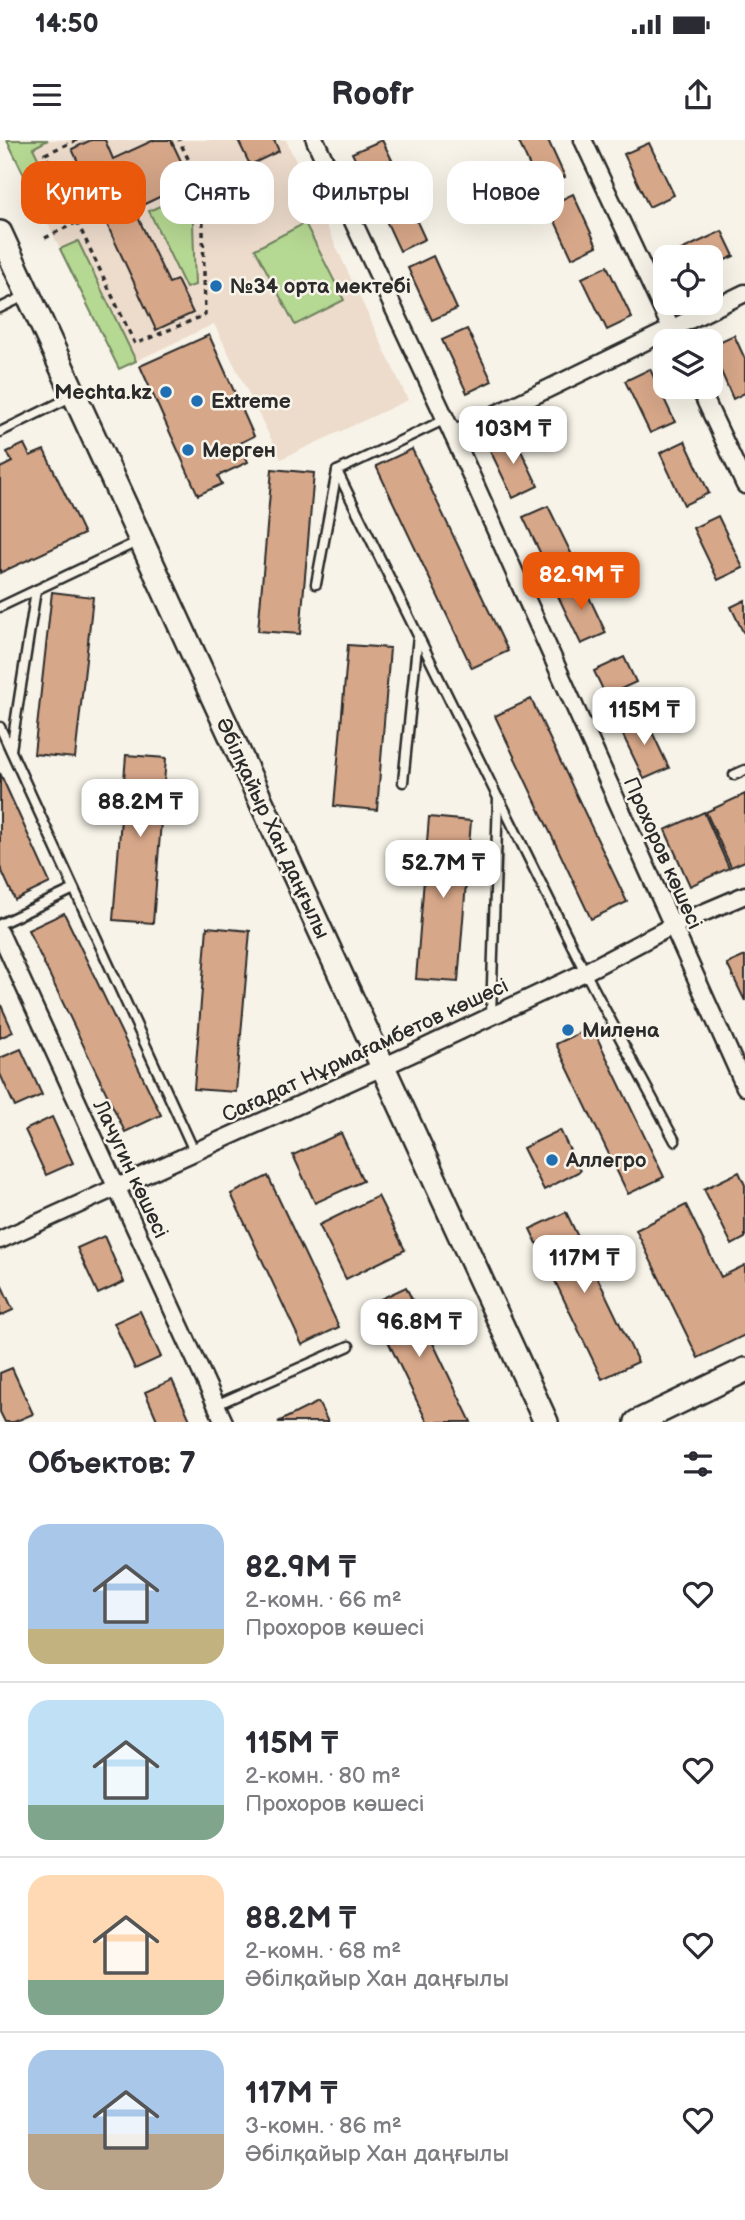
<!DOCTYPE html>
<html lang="ru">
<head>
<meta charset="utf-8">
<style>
  :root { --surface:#fff; --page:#f7f7f7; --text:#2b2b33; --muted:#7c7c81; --line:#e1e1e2; --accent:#ea580c }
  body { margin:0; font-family:"Balsamiq Sans",sans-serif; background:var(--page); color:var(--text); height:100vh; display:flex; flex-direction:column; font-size:26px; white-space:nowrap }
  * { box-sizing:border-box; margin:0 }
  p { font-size:23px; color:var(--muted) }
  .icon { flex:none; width:38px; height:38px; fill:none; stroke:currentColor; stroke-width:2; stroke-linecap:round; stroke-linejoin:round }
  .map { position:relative; height:1282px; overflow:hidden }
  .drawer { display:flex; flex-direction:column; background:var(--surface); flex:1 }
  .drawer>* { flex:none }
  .hud { position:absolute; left:21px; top:21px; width:704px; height:63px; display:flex; gap:14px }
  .controls { position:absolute; left:653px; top:105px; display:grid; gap:14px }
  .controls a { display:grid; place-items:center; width:70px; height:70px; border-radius:14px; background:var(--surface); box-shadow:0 7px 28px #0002; font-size:35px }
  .price { position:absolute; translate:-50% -60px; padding:0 16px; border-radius:14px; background:#fff; color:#222; font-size:23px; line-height:46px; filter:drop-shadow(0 2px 4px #0008) }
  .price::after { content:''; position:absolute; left:50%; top:42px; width:21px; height:16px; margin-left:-10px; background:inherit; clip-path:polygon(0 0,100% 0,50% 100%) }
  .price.selected { background:var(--accent); color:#fff }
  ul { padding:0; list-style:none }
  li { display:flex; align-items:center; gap:21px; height:175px; padding:0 28px }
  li+li { border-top:2px solid var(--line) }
  li span { display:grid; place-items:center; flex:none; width:196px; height:140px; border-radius:21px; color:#555 }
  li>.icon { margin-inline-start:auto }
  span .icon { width:84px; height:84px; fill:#fffc; stroke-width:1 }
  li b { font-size:30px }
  h2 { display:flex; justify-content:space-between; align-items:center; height:84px; padding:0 28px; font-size:30px }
  .pill { padding:0 24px; border-radius:21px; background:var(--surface); box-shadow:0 7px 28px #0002; font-size:24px; line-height:63px }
  .pill.selected { background:var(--accent); color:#fff }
  .status { display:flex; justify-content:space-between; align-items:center; height:49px; padding:0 35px; background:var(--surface); direction:ltr }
  .status svg { height:19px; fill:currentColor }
  header { display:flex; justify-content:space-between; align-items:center; height:91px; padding:0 28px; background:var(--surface); font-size:32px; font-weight:700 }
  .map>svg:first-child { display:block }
  .built { fill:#eddccc }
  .green { fill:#b5d892; stroke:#70825e; stroke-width:2 }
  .building { fill:#d7a789; stroke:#2b2b2b; stroke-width:2 }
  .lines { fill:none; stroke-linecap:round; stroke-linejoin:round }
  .lane-casing { stroke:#2b2b2b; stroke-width:13 }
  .street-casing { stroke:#2b2b2b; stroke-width:21 }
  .secondary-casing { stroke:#2b2b2b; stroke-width:28 }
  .path { stroke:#2b2b2b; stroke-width:3.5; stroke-dasharray:5 5; stroke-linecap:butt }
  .lane { stroke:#f7f3e8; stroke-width:8 }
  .street { stroke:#f7f3e8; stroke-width:16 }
  .secondary { stroke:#f7f3e8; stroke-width:23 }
  .poi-dot { fill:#1f6fb2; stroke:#f7f3e8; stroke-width:2.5 }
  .labels { text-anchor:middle; stroke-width:5; stroke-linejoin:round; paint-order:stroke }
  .poi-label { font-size:21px; font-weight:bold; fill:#2b2b2b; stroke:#f7f3e8; text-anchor:start }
  .street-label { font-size:21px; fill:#2b2b2b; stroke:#f7f3e8 }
</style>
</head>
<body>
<div class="status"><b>14:50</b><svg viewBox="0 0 49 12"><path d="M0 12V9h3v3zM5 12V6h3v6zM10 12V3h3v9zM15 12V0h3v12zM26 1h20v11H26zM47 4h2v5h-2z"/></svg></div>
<header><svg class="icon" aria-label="menu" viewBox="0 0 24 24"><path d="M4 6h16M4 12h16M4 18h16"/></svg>Roofr<svg class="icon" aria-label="share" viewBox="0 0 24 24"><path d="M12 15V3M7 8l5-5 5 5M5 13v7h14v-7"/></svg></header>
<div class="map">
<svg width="745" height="1282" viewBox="0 0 745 1282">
  <rect width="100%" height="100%" fill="#f7f3e8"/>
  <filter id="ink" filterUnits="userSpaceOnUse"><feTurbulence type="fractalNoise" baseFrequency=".0143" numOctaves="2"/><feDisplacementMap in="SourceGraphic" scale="14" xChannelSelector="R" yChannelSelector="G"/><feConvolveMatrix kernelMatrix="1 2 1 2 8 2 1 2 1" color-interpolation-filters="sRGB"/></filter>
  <g filter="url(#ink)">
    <path class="built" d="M7,0H286L408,260L281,319L214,184L119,229Z"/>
    <g class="green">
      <path d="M7,0H48L33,8L57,57L39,66Z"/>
      <path d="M192,51L195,145L186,148L149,71Z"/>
      <path d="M305,83L344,160L295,185L255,109Z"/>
      <path d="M78,101L136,221L119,229L60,109Z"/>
    </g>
    <g class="building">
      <path d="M91,0H105L113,19L154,0H171L191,42L134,69L169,143L177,140L193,173L156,190L72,9Z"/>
      <path d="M238,0H274L279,11L250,25Z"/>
      <path d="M382,0L394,24L364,38L352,13Z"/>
      <path d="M518,0H548L565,37L540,49Z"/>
      <path d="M649,3L674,55L649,67L624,14Z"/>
      <path d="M401,47L425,99L400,111L376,59Z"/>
      <path d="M573,54L597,106L572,118L548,66Z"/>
      <path d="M722,91L734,116L710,127V117H666Z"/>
      <path d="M433,116L457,169L432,180L408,128Z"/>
      <path d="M607,126L632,178L607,190L582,138Z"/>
      <path d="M467,189L492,241L467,253L442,200Z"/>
      <path d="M209,195L254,296L240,303L248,322L218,336L222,344L198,355L140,226Z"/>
      <path d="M734,195L745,219V253L733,259L710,206Z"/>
      <path d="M650,229L675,282L650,293L625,241Z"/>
      <path d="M513,294L538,346L513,358L488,306Z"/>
      <path d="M685,301L709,353L684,365L660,313Z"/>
      <path d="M24,304L30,316L44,310L84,394L0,433V328L12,322L7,312Z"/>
      <path d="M412,309L508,511L472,528L376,326Z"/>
      <path d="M272,329L314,333L300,494L258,491Z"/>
      <path d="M548,366L573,417L548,429L523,377Z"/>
      <path d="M718,376L743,428L718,440L693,388Z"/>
      <path d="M581,440L606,493L581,504L556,452Z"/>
      <path d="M52,452L93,457L75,618L34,614Z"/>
      <path d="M745,460V491L743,492L731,467Z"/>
      <path d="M348,505L390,508L377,670L334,666Z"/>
      <path d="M624,517L636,542L606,556L594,531Z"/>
      <path d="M531,559L627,762L591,779L495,576Z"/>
      <path d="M644,575L669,628L644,639L619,587Z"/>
      <path d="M126,615L166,618L153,783L113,780Z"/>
      <path d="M0,633L50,743L15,760L0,727Z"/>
      <path d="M745,654V721L731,727L706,672Z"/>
      <path d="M704,672L729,728L690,746L665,690Z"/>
      <path d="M429,677L471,681L458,842L416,839Z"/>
      <path d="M64,773L161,975L125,992L28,790Z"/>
      <path d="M207,787L250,791L236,952L194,949Z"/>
      <path d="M745,816V861L727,824Z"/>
      <path d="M0,863L13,892L0,898Z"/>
      <path d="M592,887L664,1037L628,1054L556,904Z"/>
      <path d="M21,909L42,955L15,967L0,934V918Z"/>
      <path d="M52,977L73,1023L46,1035L25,990Z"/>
      <path d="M560,990L580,1031L544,1050L523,1008Z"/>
      <path d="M341,993L363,1041L315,1063L293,1015Z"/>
      <path d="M739,1032L745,1045V1098L732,1105L704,1049Z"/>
      <path d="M268,1036L339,1187L302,1205L231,1054Z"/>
      <path d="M378,1056L405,1110L346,1139L319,1085Z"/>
      <path d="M686,1065L721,1137L745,1125V1195L698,1218L636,1090Z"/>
      <path d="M566,1072L638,1222L602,1239L530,1089Z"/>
      <path d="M104,1096L124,1142L98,1154L77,1108Z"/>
      <path d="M1,1144L13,1170L0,1176V1145Z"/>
      <path d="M406,1147L471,1282H427L370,1164Z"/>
      <path d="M140,1171L161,1217L135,1229L114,1183Z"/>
      <path d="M12,1228L33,1274L14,1282H5L0,1272V1233Z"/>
      <path d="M172,1240L191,1282H158L145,1252Z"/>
      <path d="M318,1262L328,1282H278Z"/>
    </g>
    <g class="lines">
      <g class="lane-casing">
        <g id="lane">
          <path d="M0,168L25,156"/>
          <path d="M446,279L337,331L498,658L491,875"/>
          <path d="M0,292L71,257"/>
          <path d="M316,444L337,331"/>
          <path d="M0,467L139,401"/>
          <path d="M0,587L194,1011"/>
          <path d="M11,610L36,450"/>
          <path d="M734,635L745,630"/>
          <path d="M403,642L418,496"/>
          <path d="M500,660L585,832L675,1001"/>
          <path d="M0,784L74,749"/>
          <path d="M216,1265L349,1206"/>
        </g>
      </g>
      <g class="street-casing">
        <g id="street">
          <path d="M315,0L453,295L745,947"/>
          <path d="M583,0L677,201"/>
          <path d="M699,247L745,345"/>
          <path d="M453,295L745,153"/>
          <path d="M0,793L224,1282"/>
          <path d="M0,1100L411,914L585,832L672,786L745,755"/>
        </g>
      </g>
      <g class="secondary-casing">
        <g id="secondary">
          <path d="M0,93L546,1282"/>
          <path d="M637,1282L745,1230"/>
        </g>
      </g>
      <g class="path">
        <path d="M77,0L45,14L135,204L205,175L202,48L179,0"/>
        <path d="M36,81L69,65"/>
        <path d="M45,98L77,82"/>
      </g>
      <use href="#lane" class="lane"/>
      <use href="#street" class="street"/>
      <use href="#secondary" class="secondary"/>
    </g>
  </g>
  <g class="poi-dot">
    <circle cx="216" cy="146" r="7"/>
    <circle cx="166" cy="252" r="7"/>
    <circle cx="197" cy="261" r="7"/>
    <circle cx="188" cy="310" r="7"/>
    <circle cx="568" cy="890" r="7"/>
    <circle cx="552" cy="1020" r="7"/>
  </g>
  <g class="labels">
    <g class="poi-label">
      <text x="230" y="153">№34 орта мектебі</text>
      <text x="152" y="259" text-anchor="end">Mechta.kz</text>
      <text x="211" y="268">Extreme</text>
      <text x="202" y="317">Мерген</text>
      <text x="582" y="897">Милена</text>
      <text x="566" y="1027">Аллегро</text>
    </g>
    <g class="street-label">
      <text transform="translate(273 688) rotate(65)" y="7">Әбілқайыр Хан даңғылы</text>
      <text transform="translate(663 713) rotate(66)" y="7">Прохоров көшесі</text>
      <text transform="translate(365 910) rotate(-25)" y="7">Сағадат Нұрмағамбетов көшесі</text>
      <text transform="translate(131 1029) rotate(65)" y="7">Лачугин көшесі</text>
    </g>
  </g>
</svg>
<div class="controls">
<a><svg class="icon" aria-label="locate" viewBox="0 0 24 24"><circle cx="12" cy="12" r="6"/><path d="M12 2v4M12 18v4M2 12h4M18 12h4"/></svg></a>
<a><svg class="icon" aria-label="layers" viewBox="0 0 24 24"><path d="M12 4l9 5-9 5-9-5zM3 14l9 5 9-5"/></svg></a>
</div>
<b class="price" style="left:513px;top:326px">103M ₸</b>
<b class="price selected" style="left:581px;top:472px">82.9M ₸</b>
<b class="price" style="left:644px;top:607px">115M ₸</b>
<b class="price" style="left:140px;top:699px">88.2M ₸</b>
<b class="price" style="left:443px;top:760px">52.7M ₸</b>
<b class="price" style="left:584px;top:1155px">117M ₸</b>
<b class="price" style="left:419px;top:1219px">96.8M ₸</b>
<div class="hud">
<a class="pill selected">Купить</a>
<a class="pill">Снять</a>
<a class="pill">Фильтры</a>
<a class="pill">Новое</a>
</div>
</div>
<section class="drawer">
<h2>Объектов: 7<svg class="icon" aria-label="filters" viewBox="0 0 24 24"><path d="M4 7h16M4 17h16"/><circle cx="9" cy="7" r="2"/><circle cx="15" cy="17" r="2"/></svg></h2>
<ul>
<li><span style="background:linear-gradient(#a9c7e8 75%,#c2b280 0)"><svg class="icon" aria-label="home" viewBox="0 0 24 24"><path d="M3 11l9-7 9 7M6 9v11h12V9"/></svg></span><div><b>82.9M ₸</b><p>2-комн. · 66 m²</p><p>Прохоров көшесі</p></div><svg class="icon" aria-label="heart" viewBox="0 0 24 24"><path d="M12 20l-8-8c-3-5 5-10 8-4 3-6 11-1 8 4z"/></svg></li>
<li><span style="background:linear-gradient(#bfe0f5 75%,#7fa58c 0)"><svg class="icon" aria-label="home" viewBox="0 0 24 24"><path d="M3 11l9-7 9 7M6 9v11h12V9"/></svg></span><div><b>115M ₸</b><p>2-комн. · 80 m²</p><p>Прохоров көшесі</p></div><svg class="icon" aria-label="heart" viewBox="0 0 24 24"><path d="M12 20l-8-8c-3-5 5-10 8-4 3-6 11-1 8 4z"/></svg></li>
<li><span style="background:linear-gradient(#ffd9b3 75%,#7fa58c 0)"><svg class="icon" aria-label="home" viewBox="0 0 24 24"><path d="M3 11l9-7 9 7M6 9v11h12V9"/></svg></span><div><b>88.2M ₸</b><p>2-комн. · 68 m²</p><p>Әбілқайыр Хан даңғылы</p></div><svg class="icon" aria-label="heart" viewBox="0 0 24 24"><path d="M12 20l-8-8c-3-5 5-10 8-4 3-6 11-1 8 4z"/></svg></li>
<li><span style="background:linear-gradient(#a9c7e8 60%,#b9a48a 0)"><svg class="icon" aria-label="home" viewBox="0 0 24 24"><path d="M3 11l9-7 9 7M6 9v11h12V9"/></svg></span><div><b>117M ₸</b><p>3-комн. · 86 m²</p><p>Әбілқайыр Хан даңғылы</p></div><svg class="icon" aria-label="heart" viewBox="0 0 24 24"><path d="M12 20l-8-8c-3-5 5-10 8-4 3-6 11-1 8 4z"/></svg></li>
</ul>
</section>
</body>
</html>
